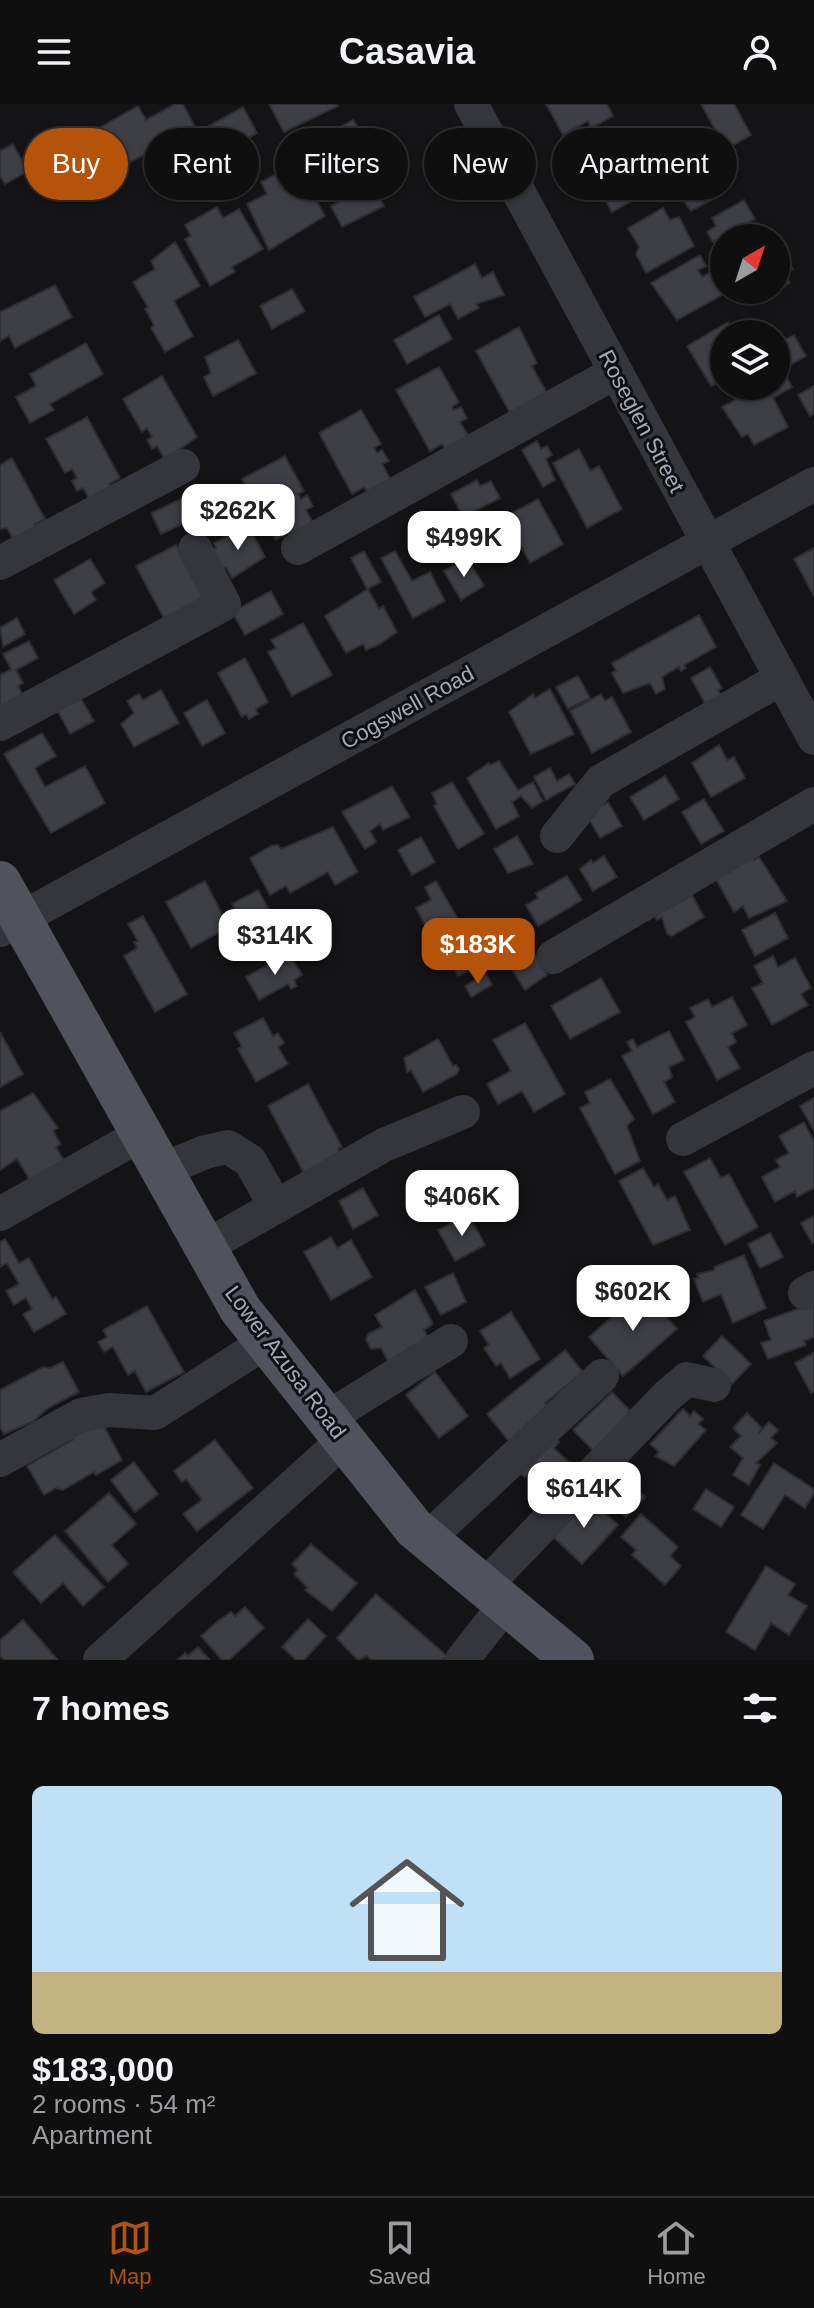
<!DOCTYPE html>
<html lang="en">
<head>
<meta charset="utf-8">
<style>
  :root { --surface:#0f0f10; --page:#1d1d1e; --text:#f1f3f6; --muted:#9b9c9f; --line:#2f2f30; --accent:#b45309 }
  body { margin:0; font-family:Helvetica,sans-serif; background:var(--page); color:var(--text); height:100vh; display:flex; flex-direction:column; font-size:30px; white-space:nowrap }
  * { box-sizing:border-box; margin:0 }
  p { font-size:26px; color:var(--muted) }
  .icon { flex:none; width:44px; height:44px; fill:none; stroke:currentColor; stroke-width:2; stroke-linecap:round; stroke-linejoin:round }
  .map { position:relative; height:1556px; overflow:hidden }
  .side { display:flex; flex-direction:column; background:var(--surface); flex:1 }
  .side>* { flex:none }
  .guide { position:absolute; left:24px; top:24px; width:766px; height:72px; display:flex; gap:16px }
  .needle { width:52px; rotate:39deg }
  .fabs { position:absolute; left:710px; top:120px; display:grid; gap:16px }
  .fabs a { display:grid; place-items:center; width:80px; height:80px; border-radius:50%; background:var(--surface); box-shadow:0 2px 6px #0004,0 0 0 2px var(--line); font-size:40px }
  .price { position:absolute; translate:-50% -68px; padding:0 18px; border-radius:16px; background:#fff; color:#222; font-size:26px; line-height:52px; filter:drop-shadow(0 2px 4px #0008) }
  .price::after { content:''; position:absolute; left:50%; top:48px; width:24px; height:18px; margin-left:-12px; background:inherit; clip-path:polygon(0 0,100% 0,50% 100%) }
  .price.active { background:var(--accent); color:#fff }
  ul { padding:0; list-style:none }
  li { display:grid; align-content:center; gap:16px; height:424px; padding:0 32px }
  li span { display:grid; place-items:center; height:248px; border-radius:12px; color:#555 }
  li>.icon { margin-inline-start:auto }
  span .icon { width:144px; height:144px; fill:#fffc; stroke-width:1 }
  li b { font-size:34px }
  h2 { display:flex; justify-content:space-between; align-items:center; height:96px; padding:0 32px; font-size:34px }
  .pill { padding:0 28px; border-radius:36px; background:var(--surface); box-shadow:0 2px 6px #0004,0 0 0 2px var(--line); font-size:28px; line-height:72px }
  .pill.active { background:var(--accent); color:#fff }
  header { display:flex; justify-content:space-between; align-items:center; height:104px; padding:0 32px; background:var(--surface); font-size:36px; font-weight:700 }
  .tab-bar { display:flex; justify-content:space-around; align-items:center; height:112px; border-top:2px solid var(--line); background:var(--surface); font-size:22px; color:var(--muted) }
  .tab-bar a { display:grid; justify-items:center; gap:4px }
  .tab-bar .active { color:var(--accent) }
  .map>svg:first-child { display:block }
  .building { fill:#3e3f44; stroke:#2e2e32; stroke-width:2 }
  .lines { fill:none; stroke-linecap:round; stroke-linejoin:round }
  .minor { stroke:#34363b; stroke-width:34 }
  .major { stroke:#50535b; stroke-width:42 }
  .labels { text-anchor:middle; stroke-width:6; stroke-linejoin:round; paint-order:stroke }
  .street-label { font-size:22px; fill:#a4abb8; stroke:#0f0f11 }
</style>
</head>
<body>
<header><svg class="icon" aria-label="menu" viewBox="0 0 24 24"><path d="M4 6h16M4 12h16M4 18h16"/></svg>Casavia<svg class="icon" aria-label="person" viewBox="0 0 24 24"><circle cx="12" cy="8" r="4"/><path d="M4 21q1-7 8-7t8 7"/></svg></header>
<div class="map">
<svg width="814" height="1556" viewBox="0 0 814 1556">
  <rect width="100%" height="100%" fill="#141416"/>
  <g class="building">
    <path d="M175,0H183L195,23L125,61L114,41L111,37L106,40L97,25L138,2L146,16Z"/>
    <path d="M269,0H336L338,2L284,28Z"/>
    <path d="M546,0H607L613,12L591,24L588,17L563,31Z"/>
    <path d="M701,0H734L751,31L726,45Z"/>
    <path d="M243,3L257,29L200,61L185,35Z"/>
    <path d="M353,16L371,43L358,50L362,56L358,59L369,77L341,92L331,74L334,72L329,64L335,60L325,41L337,34L339,39L346,35L339,24Z"/>
    <path d="M635,23L668,77L612,108L601,89L600,84L604,82L597,69L592,72L580,52Z"/>
    <path d="M13,40L28,67L5,80L0,72V47Z"/>
    <path d="M706,62L722,90L691,107L673,82Z"/>
    <path d="M280,68L286,79L302,71L325,112L269,146L247,100L267,90L261,78Z"/>
    <path d="M372,80L384,102L342,123L331,102Z"/>
    <path d="M744,96L755,115L713,138L707,128L716,122L712,114Z"/>
    <path d="M217,103L223,114L239,105L263,145L232,163L235,168L210,182L185,135L191,132L185,121Z"/>
    <path d="M663,104L670,116L679,113L694,142L646,169L636,150L639,143L628,124Z"/>
    <path d="M175,138L200,182L174,197L193,232L165,248L151,224L154,221L145,205L148,203L133,178L155,165L151,157Z"/>
    <path d="M779,145L793,165L785,170L790,179L758,198L751,186H776V147Z"/>
    <path d="M700,151L706,162L698,166L702,173L723,161L724,186H731L677,216L651,179Z"/>
    <path d="M475,160L482,174L493,168L504,191L476,200L479,204L458,215L450,200L425,213L414,193Z"/>
    <path d="M55,181L72,213L15,244L9,232L0,237V208Z"/>
    <path d="M292,185L305,207L272,225L260,202Z"/>
    <path d="M439,211L452,235L407,260L394,236Z"/>
    <path d="M728,218L735,230L750,221L755,230H724V276L711,282L687,242Z"/>
    <path d="M519,223L537,259L532,262L549,293L510,309L476,247Z"/>
    <path d="M794,231L806,252L783,265L776,252V241Z"/>
    <path d="M238,236L256,269L213,292L204,273L211,269L205,253Z"/>
    <path d="M86,239L103,270L50,300L54,306L30,319L16,293L36,282L30,270Z"/>
    <path d="M439,263L459,298L452,303L454,306L461,303L467,314L460,318L469,333L446,346L442,340L430,347L396,286Z"/>
    <path d="M785,270L792,283L773,294L788,323L754,341L748,330L742,333L722,303L761,282H776V274Z"/>
    <path d="M162,272L197,333L165,356L157,342L152,345L147,336L152,333L147,324L142,328L123,295Z"/>
    <path d="M814,282V309L810,312L798,291Z"/>
    <path d="M361,306L381,340L374,344L377,349L382,346L389,357L382,360L391,376L368,389L364,383L352,390L319,329Z"/>
    <path d="M87,313L120,374L109,380L112,384L90,396L83,384L77,387L72,377L77,374L72,365L65,369L46,335Z"/>
    <path d="M537,337L541,345L547,342L552,351L546,355L555,376L543,383L522,346Z"/>
    <path d="M579,345L590,367L599,362L622,405L587,424L553,359Z"/>
    <path d="M285,352L304,387L298,390L301,395L307,391L313,402L306,406L315,422L292,435L288,429L276,436L242,375Z"/>
    <path d="M12,354L45,415L34,421L36,425L14,437L7,424L0,425V361Z"/>
    <path d="M477,376L480,382L491,377L500,394L463,413L451,390Z"/>
    <path d="M183,394L193,415L161,430L151,409Z"/>
    <path d="M538,395L563,440L530,459L508,418L500,422L497,417Z"/>
    <path d="M248,421L265,453L232,474L226,463L221,466L211,447L216,444L214,439Z"/>
    <path d="M176,441L210,504L170,526L136,462Z"/>
    <path d="M814,444V492L794,455Z"/>
    <path d="M364,447L381,478L367,485L351,454Z"/>
    <path d="M395,447L412,477L430,468L445,497L413,514L381,454Z"/>
    <path d="M467,454L484,482L461,496L444,467Z"/>
    <path d="M90,455L105,479L91,488L96,496L74,510L54,476Z"/>
    <path d="M368,485L379,505L383,502L397,528L380,540L366,546L363,540L346,549L325,512Z"/>
    <path d="M271,487L283,510L245,531L232,508Z"/>
    <path d="M699,511L716,543L684,561L686,564L681,567L679,563L662,573L665,585L656,590L650,579L623,589L612,569L616,567L612,559Z"/>
    <path d="M17,514L25,530L3,543L0,524Z"/>
    <path d="M303,519L332,571L292,592L268,548L276,544L271,536Z"/>
    <path d="M29,537L38,554L16,566L23,579L18,582L24,593L0,606V571L11,565L3,550Z"/>
    <path d="M245,554L268,598L256,605L258,610L249,615L246,610L242,613L218,569Z"/>
    <path d="M710,563L722,584L718,586L723,595L707,603L691,574Z"/>
    <path d="M578,572L590,594L568,605L556,583Z"/>
    <path d="M550,585L574,630L531,650L509,608L533,590L535,594Z"/>
    <path d="M161,586L179,619L134,643L121,620L134,609L127,597L139,590L143,596Z"/>
    <path d="M601,590L605,597L612,593L631,628L592,649L570,607Z"/>
    <path d="M80,593L94,617L70,630L57,606Z"/>
    <path d="M207,596L225,629L202,642L184,609Z"/>
    <path d="M42,629L56,652L35,664L45,683L85,662L105,699L51,729L4,650Z"/>
    <path d="M719,641L727,656L734,653L745,674L711,693L692,659Z"/>
    <path d="M499,657L518,686L533,678L543,697L532,704L521,692L512,698L519,712L496,725L467,674L489,659L490,661Z"/>
    <path d="M550,664L557,677L569,670L575,680L546,696L534,673Z"/>
    <path d="M665,672L679,695L644,716L630,693Z"/>
    <path d="M452,678L484,730L458,745L434,702L437,700L432,689Z"/>
    <path d="M392,682L410,713L383,726L380,720L370,727L376,738L365,745L342,708Z"/>
    <path d="M704,695L724,727L701,740L682,708Z"/>
    <path d="M608,698L622,722L600,734L586,710Z"/>
    <path d="M333,723L358,768L335,781L328,768L290,789L286,782L270,791L250,754L271,742L278,741L281,745Z"/>
    <path d="M517,732L533,760L508,769L494,745Z"/>
    <path d="M421,733L435,758L412,771L398,746Z"/>
    <path d="M749,749L754,756L759,753L787,797L749,814L743,802L734,808L716,775Z"/>
    <path d="M604,752L617,773L593,787L580,765L591,756L593,759Z"/>
    <path d="M567,772L582,796L538,822L526,801L538,794L536,789Z"/>
    <path d="M205,777L229,823L191,844L166,798Z"/>
    <path d="M436,777L466,829L437,844L416,804L431,796L425,783Z"/>
    <path d="M258,786L272,811L246,825L232,800Z"/>
    <path d="M692,791L704,813L672,832L667,830L662,813L657,816L655,812Z"/>
    <path d="M775,809L788,834L755,852L742,826Z"/>
    <path d="M143,812L187,890L155,908L124,852L137,844L134,838L138,837L128,820Z"/>
    <path d="M474,845L481,860L458,872L451,857Z"/>
    <path d="M289,849L302,871L294,876L297,882L291,885L288,880L259,896L246,873Z"/>
    <path d="M534,850L547,871L525,886L511,864Z"/>
    <path d="M773,852L778,863L795,854L811,884L801,890L808,901L772,921L752,884L763,879L754,862Z"/>
    <path d="M486,870L492,881L471,893L465,882Z"/>
    <path d="M601,874L620,908L570,935L551,902Z"/>
    <path d="M732,893L747,921L732,929L736,938L728,943L740,964L717,976L686,918L695,913L690,904L708,895L712,903Z"/>
    <path d="M263,914L273,932L278,929L284,939L278,943L288,960L256,978L238,945L242,943L234,929Z"/>
    <path d="M525,919L565,990L534,1008L522,987L498,1000L487,980L511,967L493,936Z"/>
    <path d="M669,927L684,956L669,963L672,973L664,978L675,998L653,1010L622,952L632,947L627,938L633,935L637,943Z"/>
    <path d="M0,928L23,970L0,983Z"/>
    <path d="M438,935L453,962L456,961L459,965L457,970L423,988L411,966L407,968L404,954Z"/>
    <path d="M610,975L634,1015L627,1022L640,1057L615,1070L580,1004L590,999L585,988Z"/>
    <path d="M308,980L342,1043L338,1045L344,1057L308,1077L268,1002Z"/>
    <path d="M33,989L58,1024L53,1027L61,1040L56,1043L68,1063L34,1083L17,1055L0,1066V1007Z"/>
    <path d="M814,994V1027L800,1002Z"/>
    <path d="M804,1018L814,1037V1084L797,1093L795,1087L775,1098L762,1073L780,1063L776,1056L789,1049L779,1032Z"/>
    <path d="M710,1054L721,1074L729,1070L758,1123L725,1141L684,1068Z"/>
    <path d="M643,1064L654,1083L658,1080L667,1096L675,1092L690,1126L653,1141L619,1077Z"/>
    <path d="M363,1084L378,1111L353,1125L339,1097Z"/>
    <path d="M468,1110L485,1141L455,1157L438,1126Z"/>
    <path d="M814,1112V1138L812,1139L801,1119Z"/>
    <path d="M770,1129L783,1153L760,1164L748,1140Z"/>
    <path d="M331,1133L337,1144L351,1136L372,1173L331,1196L304,1148Z"/>
    <path d="M5,1135L19,1159L29,1154L52,1195L56,1193L66,1210L34,1228L23,1210L32,1205L26,1194L14,1201L6,1187L19,1180L7,1159L0,1163V1138Z"/>
    <path d="M744,1151L766,1204L733,1219L721,1190L703,1198L694,1175L699,1174L697,1170L715,1166L714,1163Z"/>
    <path d="M453,1169L466,1198L441,1211L425,1183Z"/>
    <path d="M415,1186L433,1220L424,1226L428,1234L389,1258L381,1244L371,1245L366,1236L368,1230L382,1223L375,1211Z"/>
    <path d="M643,1186L677,1225L623,1272L589,1233Z"/>
    <path d="M814,1199V1233L804,1237L806,1241L768,1255L761,1239L771,1236L764,1217Z"/>
    <path d="M147,1202L184,1268L146,1288L135,1267L128,1271L113,1243L104,1248L98,1238L107,1233L103,1226Z"/>
    <path d="M511,1208L540,1255L510,1274L501,1259L496,1262L484,1244L489,1241L480,1227Z"/>
    <path d="M722,1232L751,1260L732,1280L703,1252Z"/>
    <path d="M565,1246L583,1268L545,1299L551,1307L511,1340L487,1310Z"/>
    <path d="M814,1249V1287L811,1289L795,1259Z"/>
    <path d="M63,1258L79,1288L48,1304L34,1317L4,1330L0,1323V1286L43,1263L50,1264Z"/>
    <path d="M435,1268L468,1312L439,1334L406,1291Z"/>
    <path d="M612,1288L633,1310L594,1347L573,1326Z"/>
    <path d="M683,1305L690,1312L694,1307L703,1315L698,1320L706,1326L674,1362L655,1352L659,1348L650,1340Z"/>
    <path d="M747,1309L761,1323L759,1329L769,1318L778,1326L771,1334L777,1339L756,1359L760,1361L749,1381L733,1371L743,1354L730,1343L741,1332L733,1324Z"/>
    <path d="M102,1318L122,1356L96,1371L94,1368L63,1386L56,1384L44,1391L27,1362L74,1335L72,1332Z"/>
    <path d="M547,1326L559,1338L554,1344L581,1370L555,1395L531,1371L524,1373L512,1361Z"/>
    <path d="M215,1336L253,1384L197,1427L183,1410L202,1396L186,1375L182,1378L174,1367Z"/>
    <path d="M134,1358L158,1390L135,1408L111,1376Z"/>
    <path d="M774,1359L814,1385V1389L805,1404L785,1391L763,1425L741,1411Z"/>
    <path d="M624,1373L645,1393L626,1413L605,1393Z"/>
    <path d="M706,1385L734,1403L721,1423L693,1405Z"/>
    <path d="M109,1389L136,1420L112,1441L128,1460L108,1478L65,1427Z"/>
    <path d="M586,1391L618,1421L582,1460L550,1430Z"/>
    <path d="M641,1410L678,1443L670,1452L681,1462L665,1481L632,1451L636,1446L621,1433Z"/>
    <path d="M55,1431L104,1483L83,1502L63,1479L41,1499L13,1468Z"/>
    <path d="M311,1440L357,1479L332,1507L305,1486L308,1484L294,1470L298,1466L292,1460Z"/>
    <path d="M766,1462L795,1480L788,1491L807,1502L789,1531L771,1519L755,1546L726,1528Z"/>
    <path d="M376,1490L447,1552L443,1556H372L367,1552L358,1556L348,1546L337,1534Z"/>
    <path d="M245,1503L264,1524L229,1556H222L201,1532L218,1517L231,1508L235,1512Z"/>
    <path d="M308,1515L326,1532L304,1556H296L282,1543Z"/>
    <path d="M23,1516L58,1556H4L0,1552V1536Z"/>
    <path d="M198,1543L210,1556H177L185,1549L188,1552Z"/>
  </g>
  <g class="lines">
    <g class="minor">
      <path d="M471,0L814,634"/>
      <path d="M298,444L616,268"/>
      <path d="M0,459L183,362"/>
      <path d="M0,620L224,500L195,445"/>
      <path d="M557,732L601,677L782,574"/>
      <path d="M0,826L814,380"/>
      <path d="M553,853L814,700"/>
      <path d="M683,1035L814,964"/>
      <path d="M162,1066L205,1048L228,1043L250,1057L276,1103"/>
      <path d="M0,1110L142,1030"/>
      <path d="M205,1143L384,1041L463,1008"/>
      <path d="M805,1189L814,1184"/>
      <path d="M327,1314L451,1237"/>
      <path d="M0,1356L81,1311L109,1306L155,1309L266,1238"/>
      <path d="M427,1435L602,1272"/>
      <path d="M484,1483L667,1292L687,1275L714,1281"/>
      <path d="M100,1556L344,1336"/>
      <path d="M462,1556L505,1501"/>
    </g>
    <path class="major" d="M0,778L240,1205L414,1424L573,1556"/>
  </g>
  <g class="labels">
    <g class="street-label">
      <text transform="translate(642 317) rotate(62)" y="8">Roseglen Street</text>
      <text transform="translate(407 603) rotate(-29)" y="8">Cogswell Road</text>
      <text transform="translate(286 1258) rotate(53)" y="8">Lower Azusa Road</text>
    </g>
  </g>
</svg>
<div class="fabs">
<a><svg class="needle" viewBox="-14 -14 28 28"><path d="M0-13l5 13h-10z" fill="#e53935"/><path d="M0 13l5-13h-10z" fill="#9b9c9f"/></svg></a>
<a><svg class="icon" aria-label="layers" viewBox="0 0 24 24"><path d="M12 4l9 5-9 5-9-5zM3 14l9 5 9-5"/></svg></a>
</div>
<b class="price" style="left:238px;top:448px">$262K</b>
<b class="price" style="left:464px;top:475px">$499K</b>
<b class="price" style="left:275px;top:873px">$314K</b>
<b class="price active" style="left:478px;top:882px">$183K</b>
<b class="price" style="left:462px;top:1134px">$406K</b>
<b class="price" style="left:633px;top:1229px">$602K</b>
<b class="price" style="left:584px;top:1426px">$614K</b>
<div class="guide">
<a class="pill active">Buy</a>
<a class="pill">Rent</a>
<a class="pill">Filters</a>
<a class="pill">New</a>
<a class="pill">Apartment</a>
</div>
</div>
<section class="side">
<h2>7 homes<svg class="icon" aria-label="filters" viewBox="0 0 24 24"><path d="M4 7h16M4 17h16"/><circle cx="9" cy="7" r="2"/><circle cx="15" cy="17" r="2"/></svg></h2>
<ul>
<li><span style="background:linear-gradient(#bfe0f5 75%,#c2b280 0)"><svg class="icon" aria-label="home" viewBox="0 0 24 24"><path d="M3 11l9-7 9 7M6 9v11h12V9"/></svg></span><div><b>$183,000</b><p>2 rooms · 54 m²</p><p>Apartment</p></div></li>
</ul>
</section>
<nav class="tab-bar">
<a class="active"><svg class="icon" aria-label="map" viewBox="0 0 24 24"><path d="M3 6l6-2 6 2 6-2v14l-6 2-6-2-6 2zM9 4v14M15 6v14"/></svg>Map</a>
<a><svg class="icon" aria-label="saved" viewBox="0 0 24 24"><path d="M7 4h10v16l-5-4-5 4z"/></svg>Saved</a>
<a><svg class="icon" aria-label="home" viewBox="0 0 24 24"><path d="M3 11l9-7 9 7M6 9v11h12V9"/></svg>Home</a>
</nav>
</body>
</html>
